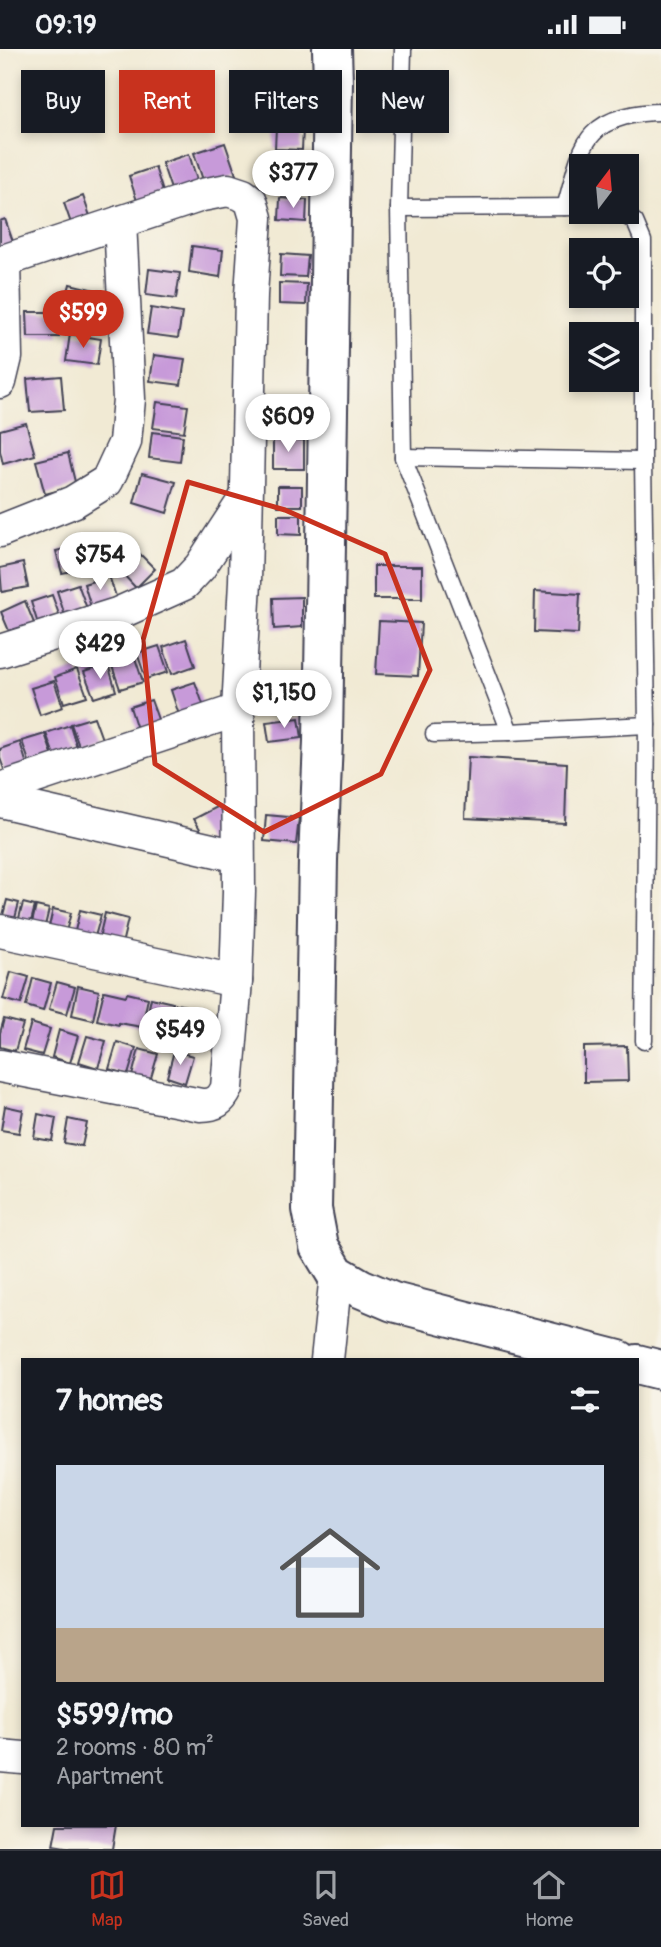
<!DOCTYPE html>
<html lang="en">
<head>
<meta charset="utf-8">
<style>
  :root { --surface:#171b24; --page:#20242c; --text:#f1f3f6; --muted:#9ea1a6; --line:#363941; --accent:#c8321e }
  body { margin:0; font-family:Pangolin,sans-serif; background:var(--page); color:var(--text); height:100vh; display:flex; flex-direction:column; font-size:26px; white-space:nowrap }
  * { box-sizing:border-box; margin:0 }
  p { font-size:23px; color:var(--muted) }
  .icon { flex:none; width:38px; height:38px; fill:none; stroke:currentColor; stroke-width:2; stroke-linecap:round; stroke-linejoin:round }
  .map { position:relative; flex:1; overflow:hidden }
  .details { position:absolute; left:21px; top:1309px; width:618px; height:469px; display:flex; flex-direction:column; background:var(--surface); border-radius:0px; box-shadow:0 4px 10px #0003 }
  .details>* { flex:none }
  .hud { position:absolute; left:21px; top:21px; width:620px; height:63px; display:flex; gap:14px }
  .needle { width:46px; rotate:16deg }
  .tools { position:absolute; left:569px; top:105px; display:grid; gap:14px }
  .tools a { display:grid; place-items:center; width:70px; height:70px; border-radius:0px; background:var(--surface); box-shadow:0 4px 10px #0003; font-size:35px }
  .price { position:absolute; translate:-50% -60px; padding:0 16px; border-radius:24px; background:#fff; color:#222; font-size:23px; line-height:46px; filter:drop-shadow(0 2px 4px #0008) }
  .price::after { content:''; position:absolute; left:50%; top:42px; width:21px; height:16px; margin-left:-10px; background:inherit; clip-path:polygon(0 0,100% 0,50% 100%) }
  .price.on { background:var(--accent); color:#fff }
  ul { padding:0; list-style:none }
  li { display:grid; align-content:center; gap:14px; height:371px; padding:0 35px }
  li+li { border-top:2px solid var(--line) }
  li span { display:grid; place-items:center; height:217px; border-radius:0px; color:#555 }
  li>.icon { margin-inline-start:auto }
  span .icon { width:126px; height:126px; fill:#fffc; stroke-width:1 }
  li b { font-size:30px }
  h2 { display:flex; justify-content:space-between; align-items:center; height:84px; padding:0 35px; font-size:30px }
  .pill { padding:0 24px; border-radius:0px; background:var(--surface); box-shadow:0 4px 10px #0003; font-size:24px; line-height:63px }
  .pill.on { background:var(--accent); color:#fff }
  .status { display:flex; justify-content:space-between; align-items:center; height:49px; padding:0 35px; background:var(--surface); direction:ltr }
  .status svg { height:19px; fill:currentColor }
  .dock { display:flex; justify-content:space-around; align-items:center; height:98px; border-top:2px solid var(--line); background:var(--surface); font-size:19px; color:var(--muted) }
  .dock a { display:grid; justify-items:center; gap:4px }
  .dock .on { color:var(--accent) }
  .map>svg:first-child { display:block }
  .building { fill:#c79ad9 }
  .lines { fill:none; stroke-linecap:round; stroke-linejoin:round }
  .lane-casing { stroke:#414052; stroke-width:19 }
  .street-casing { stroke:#414052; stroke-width:35 }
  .secondary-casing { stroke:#414052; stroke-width:42 }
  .lane { stroke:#fff; stroke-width:16 }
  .street { stroke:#fff; stroke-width:32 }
  .secondary { stroke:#fff; stroke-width:38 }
  .marked { fill:none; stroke:#c8321e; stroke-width:5; stroke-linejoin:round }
</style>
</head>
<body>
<div class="status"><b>09:19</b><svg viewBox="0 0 49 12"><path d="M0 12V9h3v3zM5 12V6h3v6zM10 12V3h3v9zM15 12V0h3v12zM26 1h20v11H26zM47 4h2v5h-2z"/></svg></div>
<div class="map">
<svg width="661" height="1800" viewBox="0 0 661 1800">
  <rect width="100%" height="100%" fill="#f7f3e8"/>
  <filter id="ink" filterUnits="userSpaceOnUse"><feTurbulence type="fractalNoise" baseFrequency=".0143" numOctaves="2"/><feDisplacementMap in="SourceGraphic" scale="14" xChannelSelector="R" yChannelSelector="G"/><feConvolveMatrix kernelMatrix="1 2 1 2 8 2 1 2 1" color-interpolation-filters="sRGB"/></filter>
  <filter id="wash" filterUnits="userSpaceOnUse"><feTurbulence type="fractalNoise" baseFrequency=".00686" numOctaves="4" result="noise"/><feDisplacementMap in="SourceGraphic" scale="28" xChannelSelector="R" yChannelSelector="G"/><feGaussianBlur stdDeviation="1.57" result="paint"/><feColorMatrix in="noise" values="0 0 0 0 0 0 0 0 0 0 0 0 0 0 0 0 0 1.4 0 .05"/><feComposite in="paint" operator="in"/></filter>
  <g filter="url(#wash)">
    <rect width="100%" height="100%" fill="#f1ead4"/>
    <g id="blocks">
      <g class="building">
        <path d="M272,25V36L252,37L251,26Z"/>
        <path d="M287,39L288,61L249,63V41Z"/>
        <path d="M276,78L303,80L302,101L275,100Z"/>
        <path d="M225,94L236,126L205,137L194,104Z"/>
        <path d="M189,105L199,138L173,146L162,114Z"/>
        <path d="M155,118L164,146L138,155L129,127Z"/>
        <path d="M271,119L299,120L298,142L270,140Z"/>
        <path d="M83,147L91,170L72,177L64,154Z"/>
        <path d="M280,149L307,151L306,173L279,171Z"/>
        <path d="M5,170L16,201L0,206V172Z"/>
        <path d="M192,197L223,201L220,228L189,223Z"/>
        <path d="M281,205L308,207L306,228L280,227Z"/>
        <path d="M149,220L180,224L176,250L146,246Z"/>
        <path d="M279,234L307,235L306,256L279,255Z"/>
        <path d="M70,235L103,243L96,274L62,266Z"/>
        <path d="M151,259L182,264L178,289L147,285Z"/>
        <path d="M27,263H59V288H28Z"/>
        <path d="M70,285L101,290L97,316L66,312Z"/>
        <path d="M154,306L185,310L181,336L150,332Z"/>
        <path d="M61,327L64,361L30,363L27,330Z"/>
        <rect x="275" y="349" width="30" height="26"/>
        <path d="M157,353L188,357L184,383L153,379Z"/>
        <path d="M26,374L35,406L3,415L0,402V381Z"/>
        <path d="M152,383L183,387L180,413L149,409Z"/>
        <rect x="273" y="391" width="31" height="29"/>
        <path d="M68,404L76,437L45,445L36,412Z"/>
        <path d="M142,424L176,433L167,464L134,454Z"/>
        <rect x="278" y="437" width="24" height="20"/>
        <path d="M278,466H301V486L278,485Z"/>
        <path d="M86,495L91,518L62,524L56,502Z"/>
        <path d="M139,504L155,520L136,539L121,523Z"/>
        <path d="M23,514L28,538L2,543L0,519Z"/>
        <rect x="374" y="517" width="48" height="33"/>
        <path d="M109,527L117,550L91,558L84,535Z"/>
        <path d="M78,535L90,568L68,576L57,542Z"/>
        <path d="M535,542L580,545L578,585L534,583Z"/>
        <path d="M52,546L60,568L38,575L31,553Z"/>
        <path d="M302,548V578L274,580L273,549Z"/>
        <path d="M25,552L36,579L12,589L1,563Z"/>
        <path d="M379,572L421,574L418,627L376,625Z"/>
        <path d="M186,590L195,617L172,625L163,598Z"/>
        <path d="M159,597L168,623L146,630L137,604Z"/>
        <path d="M134,606L143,633L120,640L111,614Z"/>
        <path d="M108,615L116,642L94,649L84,623Z"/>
        <path d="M77,620L87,647L64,654L55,628Z"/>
        <path d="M54,632L63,658L40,666L31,639Z"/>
        <path d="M195,633L204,658L179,666L171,641Z"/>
        <path d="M151,651L159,673L137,680L130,658Z"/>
        <path d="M94,668L102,690L79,697L71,675Z"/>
        <path d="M299,669L302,689L269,693L266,673Z"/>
        <path d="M70,676L77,699L54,706L46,684Z"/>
        <path d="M45,685L53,708L30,715L22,692Z"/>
        <path d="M20,693L27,716L5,723L0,709V700Z"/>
        <path d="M468,708L567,714L565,774L465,769Z"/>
        <path d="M219,757L233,781L209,795L194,770Z"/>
        <path d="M266,766L299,769L296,795L264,792Z"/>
        <path d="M7,851L19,854L14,873L2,870Z"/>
        <path d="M23,854L35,857L30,876L18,873Z"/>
        <path d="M36,857L49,860L44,881L31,878Z"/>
        <path d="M53,860L71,864L65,886L48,882Z"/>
        <path d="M80,861L101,866L94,891L74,886Z"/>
        <path d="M105,864L128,870L122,895L99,889Z"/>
        <path d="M11,923L29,928L21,955L3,950Z"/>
        <path d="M33,929L51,934L43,962L26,957Z"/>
        <path d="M57,933L75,938L67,965L49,960Z"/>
        <path d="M78,937L99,942L93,971L72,966Z"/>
        <path d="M104,942L126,947L127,944L148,949L142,978L119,974V976L97,971Z"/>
        <path d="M151,949L173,954L166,983L145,978Z"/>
        <path d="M176,955L197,959L191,989L169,984Z"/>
        <path d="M4,970L23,975L15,1002L0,998V984Z"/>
        <path d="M31,974L50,980L42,1006L23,1001Z"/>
        <path d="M59,981L78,987L70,1014L52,1008Z"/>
        <path d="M87,987L106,992L98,1019L79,1013Z"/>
        <path d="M117,993L136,999L128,1026L109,1020Z"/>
        <path d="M627,997L628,1032L584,1033V998Z"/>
        <path d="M139,1000L158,1005L150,1032L132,1027Z"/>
        <path d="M174,1002L193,1007L185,1034L167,1028Z"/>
        <path d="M5,1057L23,1061L19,1084L1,1081Z"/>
        <path d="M38,1065L56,1069L52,1092L34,1089Z"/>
        <path d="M68,1070L87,1074L82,1097L64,1094Z"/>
        <path d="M57,1776H116L112,1800H71L53,1797Z"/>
      </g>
    </g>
  </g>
  <g filter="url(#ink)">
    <use href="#blocks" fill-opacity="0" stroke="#414052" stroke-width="2"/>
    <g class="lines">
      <g class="lane-casing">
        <g id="lane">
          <path d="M403,0L399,159L403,408L510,683L647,676L643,412V192L635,173L621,163"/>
          <path d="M565,158C572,137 577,101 593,85C608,68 639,63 661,63"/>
          <path d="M399,159L581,158"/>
          <path d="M403,408L643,412"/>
          <path d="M434,685L510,683"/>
          <path d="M644,992L647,676"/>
        </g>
      </g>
      <g class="street-casing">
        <g id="street">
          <path d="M0,213L202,146L228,141L243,146L251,152L256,169L251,246L245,533L238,661L239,843L236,932L227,1039C221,1052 215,1056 201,1056L0,1017"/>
          <path d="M0,333L6,308L4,212"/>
          <path d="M0,482L73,453L107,432L125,393L129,350L120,173"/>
          <path d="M0,602L117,565L184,535L200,518L246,448"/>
          <path d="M0,740L238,661"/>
          <path d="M0,752L238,807"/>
          <path d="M0,882L236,932"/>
          <path d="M327,1311L336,1225"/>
          <path d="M0,1707L23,1709"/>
        </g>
      </g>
      <g class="secondary-casing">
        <g id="secondary">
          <path d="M332,0L333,33L323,692L318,811L312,1160L319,1197L336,1225L360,1239L393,1253L619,1311"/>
          <path d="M637,1315L661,1321"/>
        </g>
      </g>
      <use href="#lane" class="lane"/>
      <use href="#street" class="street"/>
      <use href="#secondary" class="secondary"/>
    </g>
  </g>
  <path class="marked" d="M188,433L285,461L385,505L430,621L381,725L264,783L155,715L143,591Z"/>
</svg>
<div class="tools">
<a><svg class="needle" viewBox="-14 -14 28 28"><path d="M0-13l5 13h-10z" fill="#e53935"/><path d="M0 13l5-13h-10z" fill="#9ea1a6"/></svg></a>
<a><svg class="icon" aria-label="locate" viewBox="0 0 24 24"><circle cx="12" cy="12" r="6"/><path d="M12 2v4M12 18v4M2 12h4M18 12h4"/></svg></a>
<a><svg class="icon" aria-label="layers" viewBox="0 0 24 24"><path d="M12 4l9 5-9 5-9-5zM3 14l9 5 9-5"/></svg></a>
</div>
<b class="price" style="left:293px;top:161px">$377</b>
<b class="price on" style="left:83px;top:301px">$599</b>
<b class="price" style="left:288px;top:405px">$609</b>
<b class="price" style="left:100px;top:543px">$754</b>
<b class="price" style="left:100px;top:632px">$429</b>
<b class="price" style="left:284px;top:681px">$1,150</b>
<b class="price" style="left:180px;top:1018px">$549</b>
<div class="hud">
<a class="pill">Buy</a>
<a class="pill on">Rent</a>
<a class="pill">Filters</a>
<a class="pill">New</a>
</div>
<section class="details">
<h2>7 homes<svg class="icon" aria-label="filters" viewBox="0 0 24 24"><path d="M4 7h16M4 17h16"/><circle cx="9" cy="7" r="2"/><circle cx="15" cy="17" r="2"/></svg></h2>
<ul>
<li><span style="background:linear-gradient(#c9d6e8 75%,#b9a48a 0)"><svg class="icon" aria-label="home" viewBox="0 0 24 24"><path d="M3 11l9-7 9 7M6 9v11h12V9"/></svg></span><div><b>$599/mo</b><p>2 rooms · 80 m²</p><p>Apartment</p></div></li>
</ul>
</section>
</div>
<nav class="dock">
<a class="on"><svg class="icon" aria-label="map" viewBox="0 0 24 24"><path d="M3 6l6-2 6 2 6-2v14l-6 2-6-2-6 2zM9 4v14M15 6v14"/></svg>Map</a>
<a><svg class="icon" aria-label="saved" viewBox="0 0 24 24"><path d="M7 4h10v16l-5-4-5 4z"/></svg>Saved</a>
<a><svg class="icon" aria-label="home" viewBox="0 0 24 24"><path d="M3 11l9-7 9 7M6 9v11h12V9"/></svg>Home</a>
</nav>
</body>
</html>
